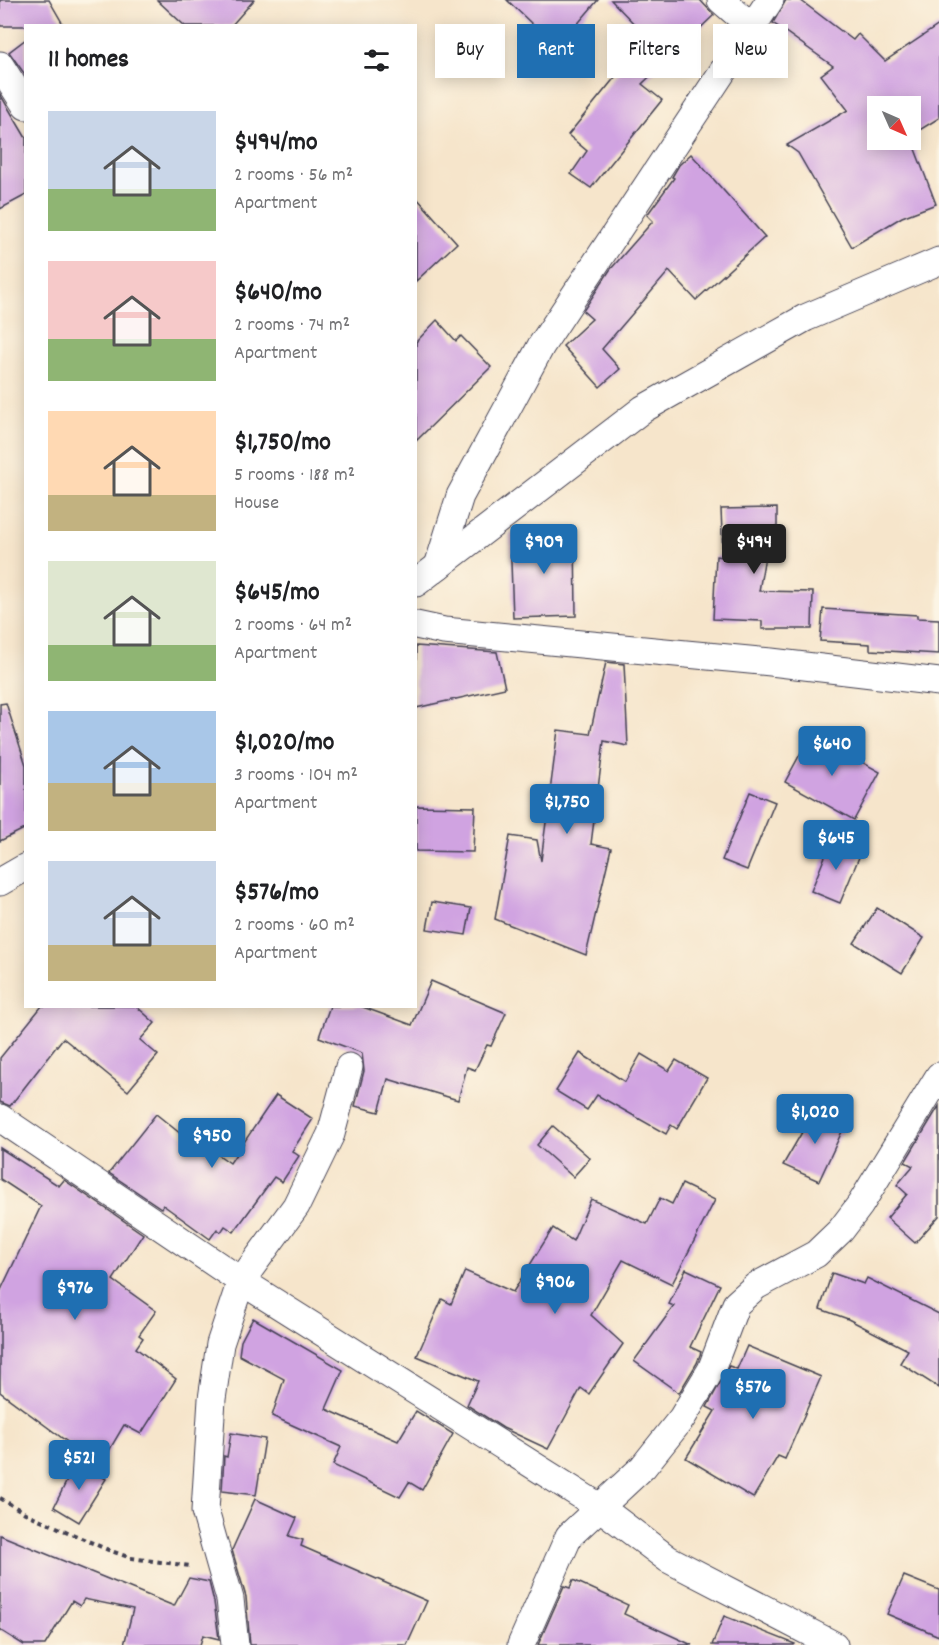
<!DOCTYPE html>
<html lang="en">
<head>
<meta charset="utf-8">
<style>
  :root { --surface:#fff; --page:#f2f2f2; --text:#202124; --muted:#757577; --accent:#1f6fb2 }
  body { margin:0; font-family:Dekko,sans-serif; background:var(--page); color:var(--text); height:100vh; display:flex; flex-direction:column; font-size:22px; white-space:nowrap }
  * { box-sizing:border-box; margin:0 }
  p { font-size:20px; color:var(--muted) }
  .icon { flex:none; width:33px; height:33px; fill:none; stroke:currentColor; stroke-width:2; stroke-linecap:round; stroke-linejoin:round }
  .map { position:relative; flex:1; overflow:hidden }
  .drawer { position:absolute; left:24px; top:24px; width:393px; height:984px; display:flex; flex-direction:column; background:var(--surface); border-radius:0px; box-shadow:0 3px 15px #0003 }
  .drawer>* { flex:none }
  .banner { position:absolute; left:435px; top:24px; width:414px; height:54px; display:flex; gap:12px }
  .needle { width:39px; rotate:135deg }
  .controls { position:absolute; left:867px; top:96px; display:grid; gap:12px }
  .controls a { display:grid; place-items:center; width:54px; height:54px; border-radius:0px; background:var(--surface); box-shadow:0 3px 15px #0003; font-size:30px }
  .price { position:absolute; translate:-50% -51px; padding:0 14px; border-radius:6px; background:var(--accent); color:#fff; font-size:20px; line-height:39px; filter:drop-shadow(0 2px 3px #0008) }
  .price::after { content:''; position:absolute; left:50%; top:36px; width:18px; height:14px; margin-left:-9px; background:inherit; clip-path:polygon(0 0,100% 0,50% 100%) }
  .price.active { background:#222; color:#fff }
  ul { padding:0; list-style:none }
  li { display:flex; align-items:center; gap:18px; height:150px; padding:0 24px }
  li span { display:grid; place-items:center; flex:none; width:168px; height:120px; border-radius:0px; color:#555 }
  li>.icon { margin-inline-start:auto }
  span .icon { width:72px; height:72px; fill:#fffc; stroke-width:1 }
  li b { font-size:26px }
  h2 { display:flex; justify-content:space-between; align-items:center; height:72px; padding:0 24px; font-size:26px }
  .pill { padding:0 21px; border-radius:0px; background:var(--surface); box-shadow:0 3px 15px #0003; font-size:21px; line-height:54px }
  .pill.active { background:var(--accent); color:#fff }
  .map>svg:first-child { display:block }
  .building { fill:#d0a3e1 }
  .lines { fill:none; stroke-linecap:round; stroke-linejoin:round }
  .street-casing { stroke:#423f51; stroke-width:29 }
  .path { stroke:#423f51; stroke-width:4; stroke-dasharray:4.5 4.5; stroke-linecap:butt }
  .street { stroke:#fff; stroke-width:27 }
</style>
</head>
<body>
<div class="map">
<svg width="939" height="1645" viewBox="0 0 939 1645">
  <rect width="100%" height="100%" fill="#fcf5e5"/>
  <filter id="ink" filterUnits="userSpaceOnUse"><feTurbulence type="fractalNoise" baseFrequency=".0167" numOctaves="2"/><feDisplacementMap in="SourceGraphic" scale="12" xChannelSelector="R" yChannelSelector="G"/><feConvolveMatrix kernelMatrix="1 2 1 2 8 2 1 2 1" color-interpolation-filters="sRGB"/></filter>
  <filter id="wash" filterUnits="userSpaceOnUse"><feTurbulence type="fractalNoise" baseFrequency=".008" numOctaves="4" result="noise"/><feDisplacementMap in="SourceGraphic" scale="24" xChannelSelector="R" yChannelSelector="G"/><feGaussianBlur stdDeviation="1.35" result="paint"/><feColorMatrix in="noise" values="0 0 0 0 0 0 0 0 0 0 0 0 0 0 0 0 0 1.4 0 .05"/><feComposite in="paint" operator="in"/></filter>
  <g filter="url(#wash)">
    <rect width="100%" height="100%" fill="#f6e5cb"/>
    <g id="blocks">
      <g class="building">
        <path d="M0,0H49L64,26H0Z"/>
        <path d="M157,0H254L231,26H185Z"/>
        <path d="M507,0H598L557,48Z"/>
        <path d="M611,0H700L714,15L642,84L662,100L591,188L571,174L587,151L568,135L638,49L632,43L643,33Z"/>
        <path d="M786,0H800L853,40L858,34L885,61L939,25V118L910,136V106H878V140H910V136L936,204L902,217L852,247L798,153L787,145L848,110L821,75L833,66L773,23Z"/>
        <path d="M26,39V76L9,52Z"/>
        <path d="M0,94L26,138V195L0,209Z"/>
        <path d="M691,154L765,237L696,300L669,271L602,349L620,369L600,387L563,346L592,319L583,311L610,270L653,221L647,215L674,178L672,177L679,165Z"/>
        <path d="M416,197L457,243L416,281Z"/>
        <path d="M437,320L456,341L461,336L491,367L416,441V342Z"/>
        <path d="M777,508V539H768L759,591L813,592L812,629H762V621L713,619L716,556L723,557L721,509Z"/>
        <path d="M575,531L576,616L513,618L510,534Z"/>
        <path d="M823,609L917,615V618L939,619V654L870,650V644L820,641Z"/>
        <path d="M416,646L497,652L505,688L416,708Z"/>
        <path d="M606,662L624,664L628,746L604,741L591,844L611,848L586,955L495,919L510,836L537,840L541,861L558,730L590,734Z"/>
        <path d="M6,703L26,765V828L0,841V704Z"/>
        <path d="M811,734L880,772L854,820L785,782Z"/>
        <path d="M750,792L775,802L747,870L722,860Z"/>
        <path d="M416,806L475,807L473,852L416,851Z"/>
        <path d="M832,839L862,850L840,903L811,891Z"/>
        <path d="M432,902L471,908L466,935L427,929Z"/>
        <path d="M877,908L924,938L902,973L854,943Z"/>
        <path d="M431,981L506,1013L491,1046L487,1045L475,1070L467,1067L458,1100L388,1079L379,1112L355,1106L364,1071L362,1053L319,1037L330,1006H360L412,1025Z"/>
        <path d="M42,1006H136L155,1023L140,1040L158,1055L128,1091L63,1038L10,1106L0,1102V1058Z"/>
        <path d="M580,1053L625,1082L641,1054L669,1071L676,1060L707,1078L677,1129L671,1125L666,1134L597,1095L587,1110L556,1091Z"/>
        <path d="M276,1095L313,1119L292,1151L299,1156L282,1182L274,1177L234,1232L225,1226L221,1232L217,1229L210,1239L163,1205L161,1208L109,1173L156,1114L202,1151L206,1146L230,1163Z"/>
        <path d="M939,1106V1216L915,1243L887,1218L907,1194L897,1185L913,1166L905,1162Z"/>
        <path d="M816,1108L845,1125L819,1181L783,1165Z"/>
        <path d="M553,1126L590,1158L573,1177L537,1145Z"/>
        <path d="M0,1148L59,1186L64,1180L143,1234L113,1280L156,1311L139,1335L143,1338L136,1348L176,1379L141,1434L124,1425L100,1466L0,1392V1292L41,1206L0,1179Z"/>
        <path d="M682,1184L715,1200L672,1284L623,1260L591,1315L623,1344L589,1394L581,1388L548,1449L503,1428L467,1405L478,1381L417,1356L442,1299L451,1304L465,1271L513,1292L553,1228L573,1241L591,1199L647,1224L660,1198L672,1204Z"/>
        <path d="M686,1269L720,1285L690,1347L701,1352L697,1363L679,1393L634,1361L674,1306L669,1304Z"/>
        <path d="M832,1273L864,1284L867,1278L939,1314V1388L900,1363L908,1350L848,1319L820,1309Z"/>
        <path d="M253,1318L343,1370L326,1409L398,1441L416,1411L453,1434L422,1490L409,1482L400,1497L333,1465L341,1447L272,1416L284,1379L239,1355L241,1341Z"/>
        <path d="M747,1346L821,1377L785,1459L778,1456L753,1498L686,1458L715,1411L707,1407L729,1366L737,1369Z"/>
        <path d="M231,1433L265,1439L256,1495L222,1491L224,1456L227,1457Z"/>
        <path d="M77,1460L106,1479L79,1522L54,1507Z"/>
        <path d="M255,1499L297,1518L289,1536L303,1540L301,1546L427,1601L407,1645H250L246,1597L232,1550Z"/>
        <path d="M0,1535L174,1606L189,1578L209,1582L214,1602L219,1639L203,1635L200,1645H124L133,1609L84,1599L80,1606L72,1601L45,1645H24L0,1630Z"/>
        <path d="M904,1576L939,1590V1636L887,1614Z"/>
        <path d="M573,1580L628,1605L624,1614L692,1645H538L564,1586L570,1588Z"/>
        <path d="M724,1616L795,1644L794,1645H712Z"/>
      </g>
    </g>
  </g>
  <g filter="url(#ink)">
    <use href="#blocks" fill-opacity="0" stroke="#423f51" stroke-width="1.5"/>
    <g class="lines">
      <g class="street-casing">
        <g id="street">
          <path d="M721,0L752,27"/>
          <path d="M0,65L26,106"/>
          <path d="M438,566L460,496L541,346L770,0"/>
          <path d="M416,583L643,409L805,318L939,261"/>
          <path d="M416,625L444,631L771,662L939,682"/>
          <path d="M0,882L26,867"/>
          <path d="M0,1118L241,1281L598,1506L668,1559L834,1645"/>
          <path d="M235,1645L230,1599L205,1511L212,1399L220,1344L241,1281L296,1206L331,1134L349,1067"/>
          <path d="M521,1645L569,1536L643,1467L682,1418L711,1370L736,1304L756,1286L816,1254L841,1230L860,1205L939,1076"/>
        </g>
      </g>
      <path class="path" d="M0,1498L25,1513L106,1549L131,1558L190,1566"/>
      <use href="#street" class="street"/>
    </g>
  </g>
</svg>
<div class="controls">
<a><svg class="needle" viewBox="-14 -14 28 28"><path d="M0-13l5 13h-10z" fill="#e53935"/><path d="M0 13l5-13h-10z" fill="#757577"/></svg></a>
</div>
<b class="price" style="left:544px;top:575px">$909</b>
<b class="price active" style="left:754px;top:575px">$494</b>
<b class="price" style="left:832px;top:777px">$640</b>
<b class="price" style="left:567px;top:835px">$1,750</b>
<b class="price" style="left:836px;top:871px">$645</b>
<b class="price" style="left:815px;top:1145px">$1,020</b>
<b class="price" style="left:212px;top:1169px">$950</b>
<b class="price" style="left:555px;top:1315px">$906</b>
<b class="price" style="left:75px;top:1321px">$976</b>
<b class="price" style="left:753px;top:1420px">$576</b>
<b class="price" style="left:79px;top:1491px">$521</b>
<div class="banner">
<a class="pill">Buy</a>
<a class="pill active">Rent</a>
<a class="pill">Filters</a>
<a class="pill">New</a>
</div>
<section class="drawer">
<h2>11 homes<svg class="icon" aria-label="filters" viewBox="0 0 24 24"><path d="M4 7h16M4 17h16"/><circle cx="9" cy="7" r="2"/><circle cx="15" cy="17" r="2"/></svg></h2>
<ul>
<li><span style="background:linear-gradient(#c9d6e8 65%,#8fb573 0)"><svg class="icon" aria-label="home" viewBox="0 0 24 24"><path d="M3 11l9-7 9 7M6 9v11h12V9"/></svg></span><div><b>$494/mo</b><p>2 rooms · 56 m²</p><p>Apartment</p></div></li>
<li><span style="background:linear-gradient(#f6c9c9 65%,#8fb573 0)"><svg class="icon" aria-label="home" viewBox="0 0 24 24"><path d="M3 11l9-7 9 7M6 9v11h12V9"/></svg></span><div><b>$640/mo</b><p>2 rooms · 74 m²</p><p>Apartment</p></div></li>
<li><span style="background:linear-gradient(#ffd9b3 70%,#c2b280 0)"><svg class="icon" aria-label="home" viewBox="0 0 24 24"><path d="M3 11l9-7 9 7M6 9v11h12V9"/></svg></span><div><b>$1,750/mo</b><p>5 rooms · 188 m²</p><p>House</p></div></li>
<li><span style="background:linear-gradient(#dfe7d0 70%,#8fb573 0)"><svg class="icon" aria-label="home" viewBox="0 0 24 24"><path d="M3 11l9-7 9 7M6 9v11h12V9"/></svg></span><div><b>$645/mo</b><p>2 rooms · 64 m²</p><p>Apartment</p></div></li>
<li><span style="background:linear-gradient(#a9c7e8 60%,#c2b280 0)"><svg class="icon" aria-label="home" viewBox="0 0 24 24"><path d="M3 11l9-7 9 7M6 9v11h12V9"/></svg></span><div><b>$1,020/mo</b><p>3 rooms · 104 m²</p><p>Apartment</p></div></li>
<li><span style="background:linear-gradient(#c9d6e8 70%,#c2b280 0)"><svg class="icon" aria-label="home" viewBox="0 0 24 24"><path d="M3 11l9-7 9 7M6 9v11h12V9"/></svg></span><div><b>$576/mo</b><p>2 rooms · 60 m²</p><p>Apartment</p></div></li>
</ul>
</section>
</div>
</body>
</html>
